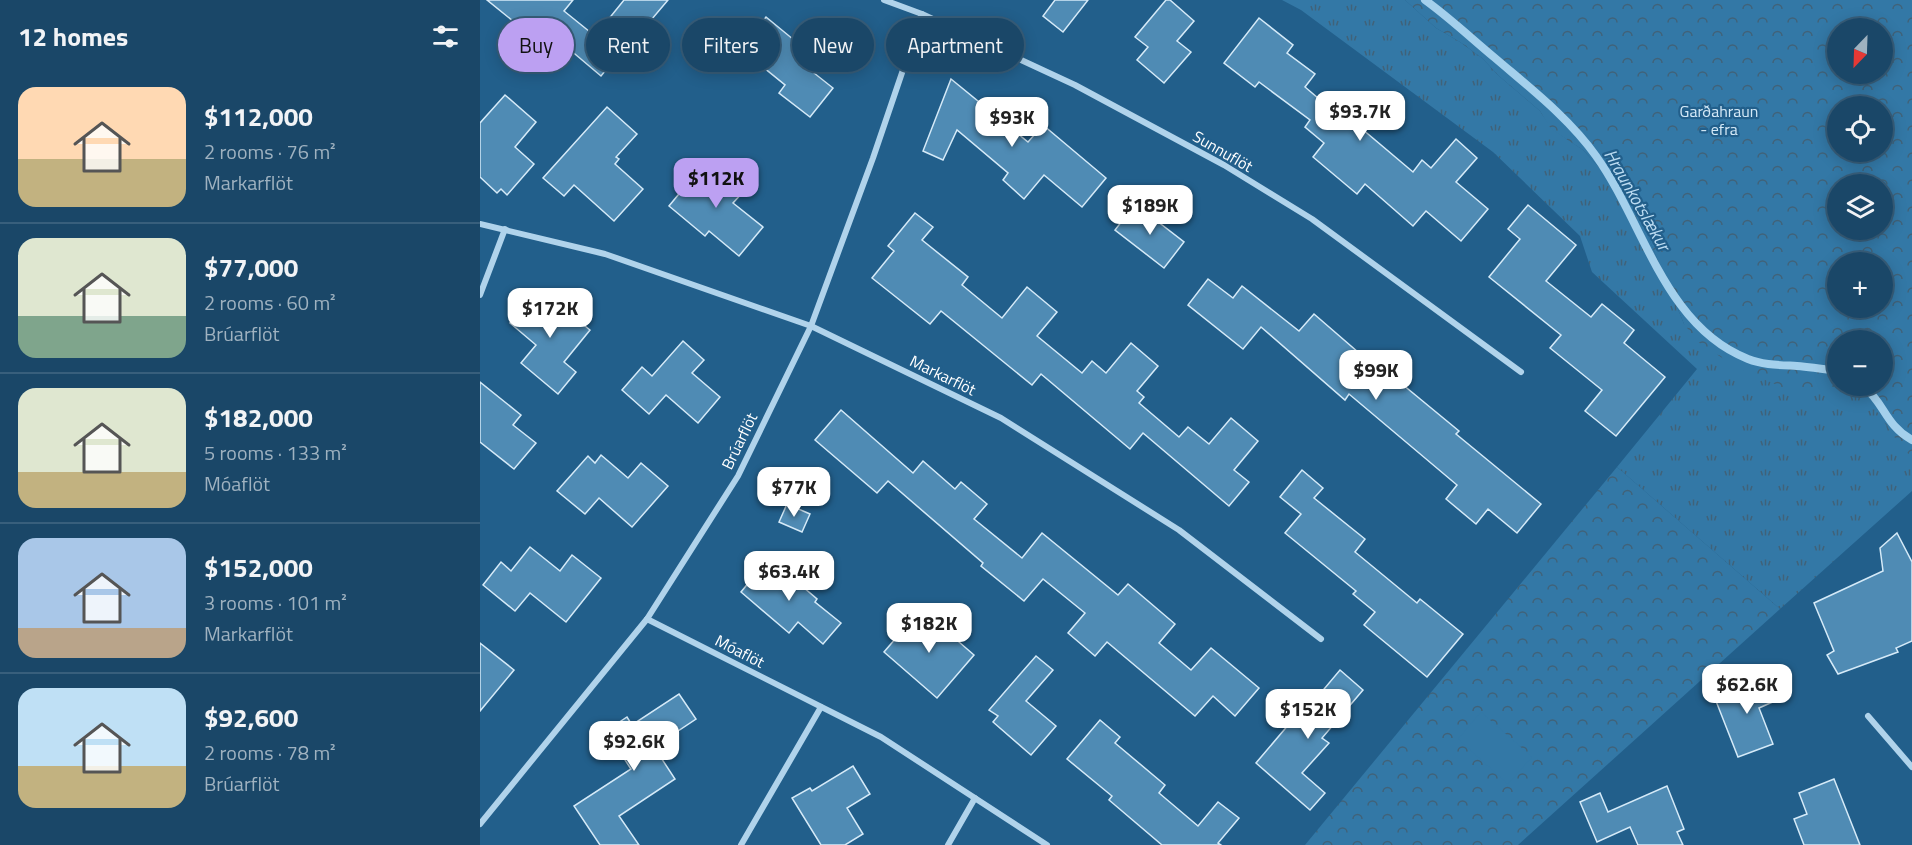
<!DOCTYPE html>
<html lang="en">
<head>
<meta charset="utf-8">
<style>
  :root { --surface:#1a4768; --page:#234e6e; --text:#f1f3f6; --muted:#9fb2c0; --line:#385f7c; --accent:#bca0f2 }
  body { margin:0; font-family:"Titillium Web",sans-serif; background:var(--page); color:var(--text); height:100vh; display:flex; flex-direction:column; font-size:22px; white-space:nowrap }
  * { box-sizing:border-box; margin:0 }
  p { font-size:20px; color:var(--muted) }
  .icon { flex:none; width:33px; height:33px; fill:none; stroke:currentColor; stroke-width:2; stroke-linecap:round; stroke-linejoin:round }
  .map { position:relative; flex:1; overflow:hidden }
  .sheet { display:flex; flex-direction:column; background:var(--surface); width:480px }
  .sheet>* { flex:none }
  .banner { position:absolute; left:18px; top:18px; width:570px; height:54px; display:flex; gap:12px }
  .needle { width:39px; rotate:203deg }
  .tools { position:absolute; left:1347px; top:18px; display:grid; gap:12px }
  .tools a { display:grid; place-items:center; width:66px; height:66px; border-radius:50%; background:var(--surface); box-shadow:0 3px 15px #0003,0 0 0 2px var(--line); font-size:30px }
  .price { position:absolute; translate:-50% -51px; padding:0 14px; border-radius:12px; background:#fff; color:#222; font-size:20px; line-height:39px; filter:drop-shadow(0 2px 3px #0008) }
  .price::after { content:''; position:absolute; left:50%; top:36px; width:18px; height:14px; margin-left:-9px; background:inherit; clip-path:polygon(0 0,100% 0,50% 100%) }
  .price.selected { background:var(--accent); color:#111 }
  ul { padding:0; list-style:none }
  li { display:flex; align-items:center; gap:18px; height:150px; padding:0 18px }
  li+li { border-top:2px solid var(--line) }
  li span { display:grid; place-items:center; flex:none; width:168px; height:120px; border-radius:18px; color:#555 }
  li>.icon { margin-inline-start:auto }
  span .icon { width:72px; height:72px; fill:#fffc; stroke-width:1 }
  li b { font-size:26px }
  h2 { display:flex; justify-content:space-between; align-items:center; height:72px; padding:0 18px; font-size:26px }
  .pill { padding:0 21px; border-radius:27px; background:var(--surface); box-shadow:0 3px 15px #0003,0 0 0 2px var(--line); font-size:21px; line-height:54px }
  .pill.selected { background:var(--accent); color:#111 }
  main { display:flex; flex:1; min-height:0 }
  .map>svg:first-child { display:block }
  .grass { fill:url(#grass-tufts) }
  .park { fill:url(#park-crowns); fill-rule:evenodd }
  .pitch { fill:#3378a6 }
  .lines { fill:none; stroke-linecap:round; stroke-linejoin:round }
  .stream { stroke:#a4d0ec; stroke-width:8 }
  .building { fill:#4f8bb4; stroke:#d5eaf8; stroke-width:1.5 }
  .minor { stroke:#b0d3eb; stroke-width:6 }
  .labels { text-anchor:middle; stroke-width:4.5; stroke-linejoin:round; paint-order:stroke }
  .park-label { font-size:16px; fill:#d5eaf8; stroke:#225f8b }
  .street-label { font-size:16px; fill:#fff; stroke:#225f8b }
  .water-label { font-size:18px; font-style:italic; fill:#bcdcf2; stroke:#225f8b }
</style>
</head>
<body>
<main>
<section class="sheet">
<h2>12 homes<svg class="icon" aria-label="filters" viewBox="0 0 24 24"><path d="M4 7h16M4 17h16"/><circle cx="9" cy="7" r="2"/><circle cx="15" cy="17" r="2"/></svg></h2>
<ul>
<li><span style="background:linear-gradient(#ffd9b3 60%,#c2b280 0)"><svg class="icon" aria-label="home" viewBox="0 0 24 24"><path d="M3 11l9-7 9 7M6 9v11h12V9"/></svg></span><div><b>$112,000</b><p>2 rooms · 76 m²</p><p>Markarflöt</p></div></li>
<li><span style="background:linear-gradient(#dfe7d0 65%,#7fa58c 0)"><svg class="icon" aria-label="home" viewBox="0 0 24 24"><path d="M3 11l9-7 9 7M6 9v11h12V9"/></svg></span><div><b>$77,000</b><p>2 rooms · 60 m²</p><p>Brúarflöt</p></div></li>
<li><span style="background:linear-gradient(#dfe7d0 70%,#c2b280 0)"><svg class="icon" aria-label="home" viewBox="0 0 24 24"><path d="M3 11l9-7 9 7M6 9v11h12V9"/></svg></span><div><b>$182,000</b><p>5 rooms · 133 m²</p><p>Móaflöt</p></div></li>
<li><span style="background:linear-gradient(#a9c7e8 75%,#b9a48a 0)"><svg class="icon" aria-label="home" viewBox="0 0 24 24"><path d="M3 11l9-7 9 7M6 9v11h12V9"/></svg></span><div><b>$152,000</b><p>3 rooms · 101 m²</p><p>Markarflöt</p></div></li>
<li><span style="background:linear-gradient(#bfe0f5 65%,#c2b280 0)"><svg class="icon" aria-label="home" viewBox="0 0 24 24"><path d="M3 11l9-7 9 7M6 9v11h12V9"/></svg></span><div><b>$92,600</b><p>2 rooms · 78 m²</p><p>Brúarflöt</p></div></li>
</ul>
</section>
<div class="map">
<svg width="1432" height="845" viewBox="0 0 1432 845">
  <defs>
    <pattern id="grass-tufts" width="24" height="20" patternUnits="userSpaceOnUse" patternTransform="scale(1.5)"><rect width="24" height="20" fill="#3378a6"/><path d="M3 7l-1-3M5 7V3M7 7l1-3M15 17l-1-3M17 17v-4M19 17l1-3" fill="none" stroke="#406279"/></pattern>
    <pattern id="park-crowns" width="20" height="18" patternUnits="userSpaceOnUse" patternTransform="scale(1.5)"><rect width="20" height="18" fill="#3378a6"/><path d="M2 6a3 3 0 1 1 6 0M12 15a3 3 0 1 1 6 0" fill="none" stroke="#406279"/></pattern>
  </defs>
  <rect width="100%" height="100%" fill="#225f8b"/>
  <path class="grass" d="M802,0H925L956,28L980,42L1002,58L1019,76L1060,111L1072,129L1103,150L1156,207L1204,324L1358,386H1402L1432,376V491L1300,609L1137,467L1217,369L1112,272L1100,236L1013,152L821,10Z"/>
  <g class="park">
    <path d="M925,0H1432V456L1424,451L1391,403L1377,390L1363,388L1341,393H1316L1259,369L1218,342L1204,324L1156,207L1103,150L1071,129L1060,111L1019,76L1002,58L980,42L956,28ZM1358,28H1402V74H1358ZM1358,106H1402V152H1358ZM1358,184H1402V230H1358ZM1358,262H1402V308H1358ZM1358,340H1402V386H1358Z"/>
    <path d="M1137,467L1300,609L1038,845H825Z"/>
  </g>
  <path class="pitch" d="M1001,712L1052,757L1028,784L978,739Z"/>
  <g class="lines">
    <g class="stream">
      <path d="M945,0C970,18 992,39 1015,58C1050,88 1089,118 1116,156C1164,223 1184,326 1268,359C1283,365 1300,365 1317,366C1330,367 1344,369 1358,371"/>
      <path d="M1383,386C1405,403 1404,424 1432,440"/>
    </g>
  </g>
  <g class="building">
    <path d="M7,0H93L84,11L115,36L144,0H188L150,45L148,43L121,76L63,27L54,38Z"/>
    <path d="M575,0H608L583,32L563,16Z"/>
    <path d="M686,0H690L714,21L697,41L711,52L684,83L657,60L668,47L655,37Z"/>
    <path d="M286,17L342,63L334,73L353,88L330,117L299,93L305,85L261,49Z"/>
    <path d="M779,18L813,45L807,53L835,74L825,87L865,121L869,118L933,172L942,160L951,168L976,139L997,158L976,182L1008,209L981,241L946,211L933,226L885,184L877,194L833,157L844,143L825,127L830,120L779,82L775,87L744,63Z"/>
    <path d="M471,79L548,142L563,125L626,178L602,207L564,175L544,199L523,180L528,173L477,130L463,160L443,151Z"/>
    <path d="M25,95L56,122L35,147L54,164L27,195L21,189L17,193L0,177V123Z"/>
    <path d="M127,107L157,134L136,157L139,159L135,164L163,189L134,221L94,185L84,196L63,178Z"/>
    <path d="M227,160L264,191L253,203L283,227L259,256L229,231L225,236L189,206Z"/>
    <path d="M655,204L704,242L684,268L635,230Z"/>
    <path d="M1048,205L1096,245L1066,281L1111,317L1122,304L1154,330L1144,343L1185,377L1136,436L1105,411L1122,390L1070,348L1081,335L1009,277L1040,239L1028,229Z"/>
    <path d="M435,213L453,227L442,240L488,277L482,285L522,318L547,287L577,312L557,336L602,373L612,361L626,373L651,343L678,366L657,391L664,397L659,403L699,437L708,427L729,444L751,418L778,441L754,470L769,482L749,506L663,433L650,449L561,374L552,385L461,311L450,324L392,278L414,251L408,246Z"/>
    <path d="M728,279L753,298L762,286L819,331L834,314L908,378L911,375L979,431L976,434L1061,504L1037,533L1008,509L996,524L966,499L977,485L869,394L865,400L781,327L763,349L708,305Z"/>
    <path d="M59,289L110,330L84,362L96,372L78,394L41,363L56,345L30,323Z"/>
    <path d="M203,341L224,360L212,373L240,397L218,423L186,395L169,414L142,390L162,367L172,376Z"/>
    <path d="M0,382L41,415L33,425L56,443L34,469L0,442Z"/>
    <path d="M361,410L433,473L443,461L475,489L481,482L507,504L494,519L542,558L562,533L638,595L648,584L695,624L679,643L711,670L731,648L779,688L755,716L733,696L715,716L627,642L615,656L588,633L605,613L563,579L544,601L501,566L503,563L408,481L397,493L335,440Z"/>
    <path d="M121,455L148,478L161,463L188,486L152,527L119,498L105,514L77,491L108,456L115,463Z"/>
    <path d="M822,470L843,488L834,498L885,539L875,552L937,603L940,599L983,634L947,677L884,625L895,612L873,594L876,591L805,533L821,514L800,497Z"/>
    <path d="M307,504L330,514L322,532L299,522Z"/>
    <path d="M1417,533L1432,562V641L1416,648L1418,652L1358,674L1347,655L1354,651L1334,603L1403,571L1400,548Z"/>
    <path d="M50,547L80,571L92,555L121,578L86,622L50,593L35,611L3,585L21,562L31,571Z"/>
    <path d="M289,558L337,599L335,602L361,623L343,644L318,622L309,633L261,592Z"/>
    <path d="M441,609L494,655L457,698L404,652Z"/>
    <path d="M0,643L34,670L0,711Z"/>
    <path d="M556,656L573,670L546,701L576,726L551,755L513,722L518,716L509,710Z"/>
    <path d="M860,670L883,690L842,738L849,743L822,773L845,793L830,810L776,763L826,704L829,707Z"/>
    <path d="M1287,675L1297,700L1279,708L1293,744L1258,757L1234,696Z"/>
    <path d="M199,694L216,719L174,747L195,779L139,816L159,845H120L94,806L151,769L126,731L147,717L152,725Z"/>
    <path d="M620,720L640,737L635,743L685,785L679,793L718,826L738,802L759,818L738,843L741,845H682L629,800L632,796L587,759Z"/>
    <path d="M373,766L390,794L367,808L383,834L365,845H341L312,798L330,788L332,791Z"/>
    <path d="M1354,779L1380,845H1324L1314,819L1327,814L1319,793Z"/>
    <path d="M1187,786L1204,829L1197,832L1203,845H1158L1150,827L1117,842L1100,802L1120,793L1128,812Z"/>
  </g>
  <g class="lines">
    <g class="minor">
      <path d="M404,0L442,14L595,85L744,165L832,219L1041,372"/>
      <path d="M0,224L125,254L331,326L521,418L699,530L841,639"/>
      <path d="M0,295L25,229"/>
      <path d="M167,619L401,737L567,845"/>
      <path d="M1388,716L1432,767"/>
      <path d="M0,824L167,619L258,476L331,326L393,158L442,14"/>
      <path d="M261,845L341,707"/>
      <path d="M468,845L495,798"/>
    </g>
  </g>
  <g class="labels">
    <g class="park-label">
      <text x="1239" y="117">Garðahraun<tspan x="1239" dy="18">- efra</tspan></text>
    </g>
    <g class="street-label">
      <text transform="translate(743 151) rotate(30)" y="6">Sunnuflöt</text>
      <text transform="translate(463 375) rotate(26)" y="6">Markarflöt</text>
      <text transform="translate(259 441) rotate(-64)" y="6">Brúarflöt</text>
      <text transform="translate(260 651) rotate(27)" y="6">Móaflöt</text>
    </g>
    <g class="water-label">
      <text transform="translate(1157 200) rotate(60)" y="6">Hraunkotslækur</text>
    </g>
  </g>
</svg>
<div class="tools">
<a><svg class="needle" viewBox="-14 -14 28 28"><path d="M0-13l5 13h-10z" fill="#e53935"/><path d="M0 13l5-13h-10z" fill="#9fb2c0"/></svg></a>
<a><svg class="icon" aria-label="locate" viewBox="0 0 24 24"><circle cx="12" cy="12" r="6"/><path d="M12 2v4M12 18v4M2 12h4M18 12h4"/></svg></a>
<a><svg class="icon" aria-label="layers" viewBox="0 0 24 24"><path d="M12 4l9 5-9 5-9-5zM3 14l9 5 9-5"/></svg></a>
<a>+</a>
<a>−</a>
</div>
<b class="price" style="left:880px;top:142px">$93.7K</b>
<b class="price" style="left:532px;top:148px">$93K</b>
<b class="price selected" style="left:236px;top:209px">$112K</b>
<b class="price" style="left:670px;top:236px">$189K</b>
<b class="price" style="left:70px;top:339px">$172K</b>
<b class="price" style="left:896px;top:401px">$99K</b>
<b class="price" style="left:314px;top:518px">$77K</b>
<b class="price" style="left:309px;top:602px">$63.4K</b>
<b class="price" style="left:449px;top:654px">$182K</b>
<b class="price" style="left:1267px;top:715px">$62.6K</b>
<b class="price" style="left:828px;top:740px">$152K</b>
<b class="price" style="left:154px;top:772px">$92.6K</b>
<div class="banner">
<a class="pill selected">Buy</a>
<a class="pill">Rent</a>
<a class="pill">Filters</a>
<a class="pill">New</a>
<a class="pill">Apartment</a>
</div>
</div>
</main>
</body>
</html>
